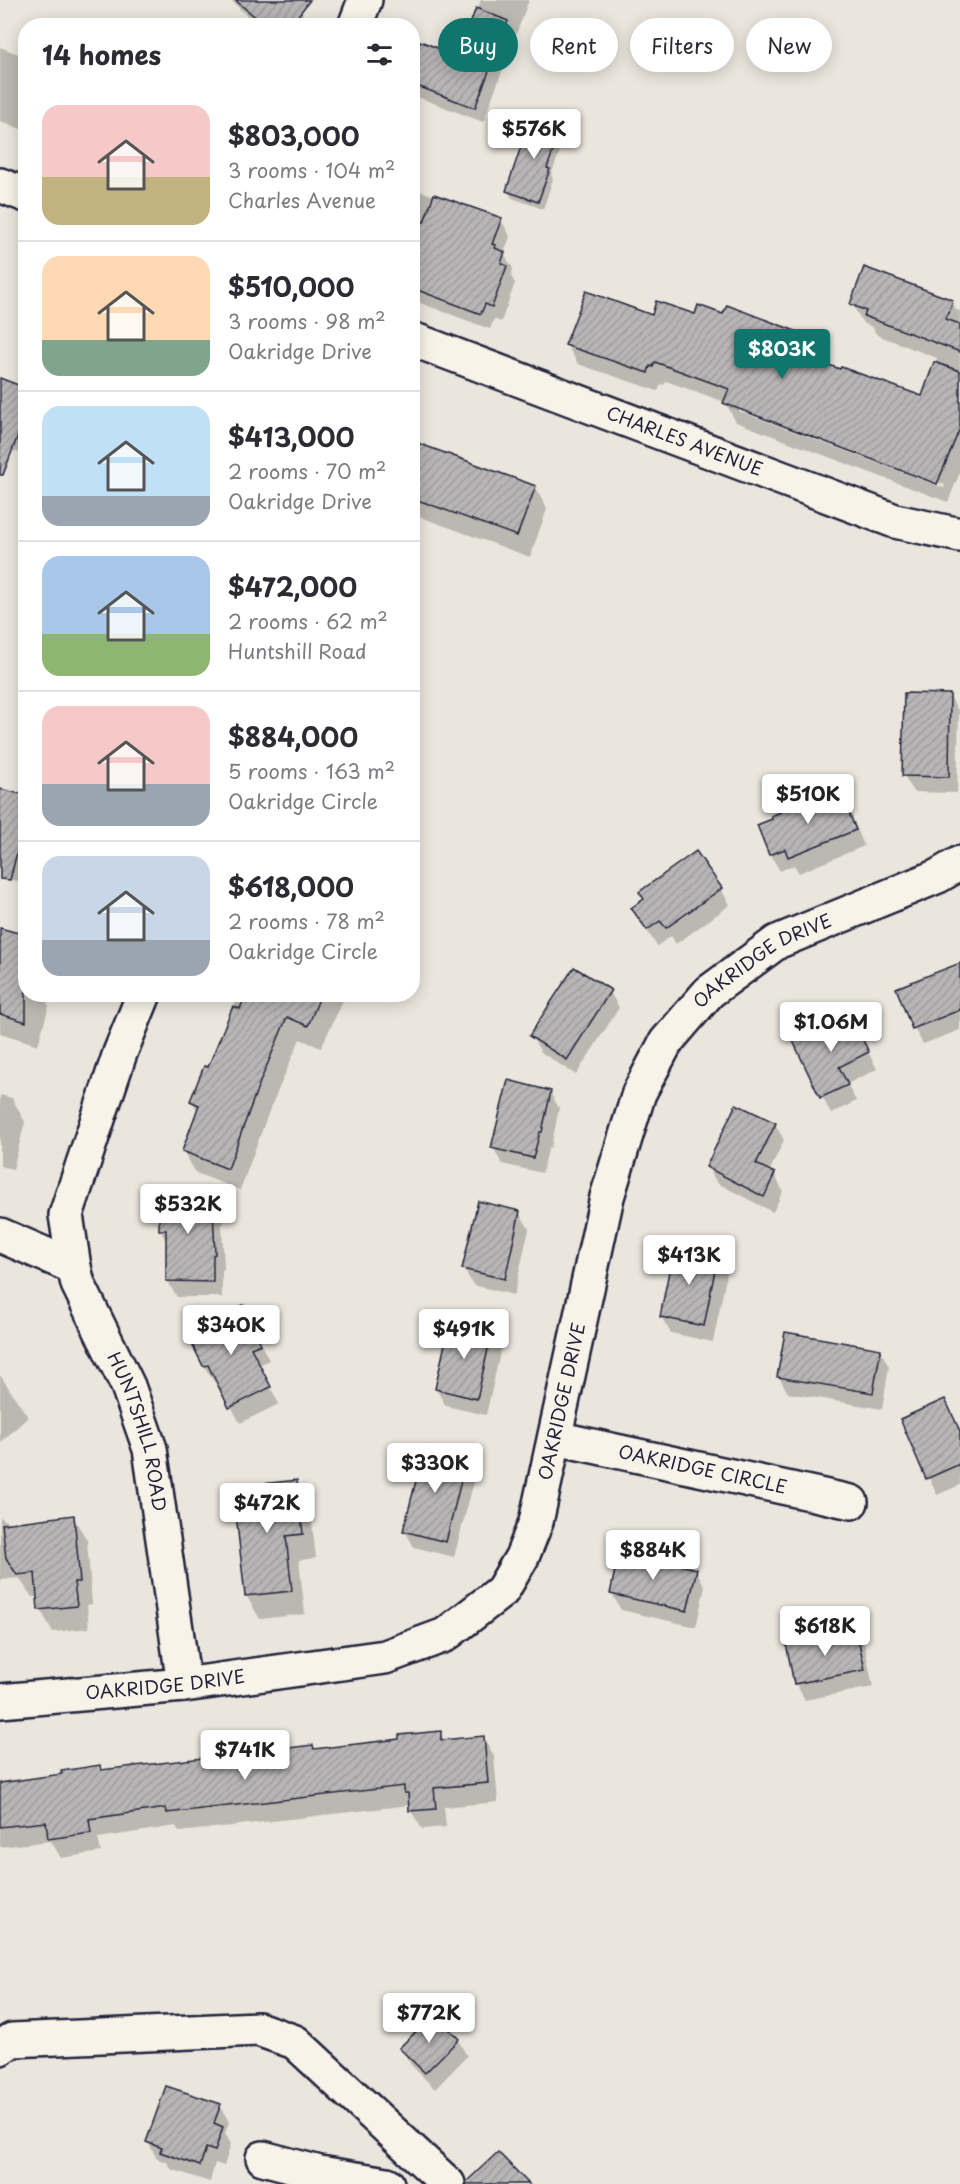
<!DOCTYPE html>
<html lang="en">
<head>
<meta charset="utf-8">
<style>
  :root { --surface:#fff; --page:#f2f2f3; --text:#2b2b33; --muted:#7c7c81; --line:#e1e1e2; --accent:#0f766e }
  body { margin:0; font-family:"Playpen Sans",sans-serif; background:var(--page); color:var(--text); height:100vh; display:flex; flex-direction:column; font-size:22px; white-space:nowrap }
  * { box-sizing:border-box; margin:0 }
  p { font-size:20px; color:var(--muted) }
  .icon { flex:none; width:33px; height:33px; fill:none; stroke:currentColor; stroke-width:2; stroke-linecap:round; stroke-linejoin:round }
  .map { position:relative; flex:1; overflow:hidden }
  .drawer { position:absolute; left:18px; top:18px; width:402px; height:984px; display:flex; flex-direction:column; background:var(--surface); border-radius:24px; box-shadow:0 3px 15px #0003 }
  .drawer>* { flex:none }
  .top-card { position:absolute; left:438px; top:18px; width:432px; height:54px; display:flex; gap:12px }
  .price { position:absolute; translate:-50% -51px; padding:0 14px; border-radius:6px; background:#fff; color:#222; font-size:20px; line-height:39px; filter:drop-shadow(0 2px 3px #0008) }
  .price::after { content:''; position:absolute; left:50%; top:36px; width:18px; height:14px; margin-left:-9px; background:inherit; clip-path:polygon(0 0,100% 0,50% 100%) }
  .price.on { background:var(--accent); color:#fff }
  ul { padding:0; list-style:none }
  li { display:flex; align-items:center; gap:18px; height:150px; padding:0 24px }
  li+li { border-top:2px solid var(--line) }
  li span { display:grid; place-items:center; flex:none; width:168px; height:120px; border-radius:18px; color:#555 }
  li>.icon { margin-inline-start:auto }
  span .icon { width:72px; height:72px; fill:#fffc; stroke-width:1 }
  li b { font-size:26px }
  h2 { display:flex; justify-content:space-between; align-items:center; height:72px; padding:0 24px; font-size:26px }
  .tag { padding:0 21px; border-radius:27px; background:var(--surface); box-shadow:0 3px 15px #0003; font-size:21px; line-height:54px }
  .tag.on { background:var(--accent); color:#fff }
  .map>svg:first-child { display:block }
  .shadow { fill:#0003; fill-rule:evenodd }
  .building { fill:url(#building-hatch); stroke:#22223b; stroke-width:1.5 }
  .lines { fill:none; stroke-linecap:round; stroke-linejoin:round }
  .minor-casing { stroke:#22223b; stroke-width:38 }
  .minor { stroke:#f7f3e8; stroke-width:33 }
  .labels { text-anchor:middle; stroke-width:4.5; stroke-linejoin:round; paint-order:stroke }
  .street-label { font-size:18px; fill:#22223b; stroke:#f7f3e8 }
</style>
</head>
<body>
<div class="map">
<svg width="960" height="2184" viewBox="0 0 960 2184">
  <defs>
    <pattern id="building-hatch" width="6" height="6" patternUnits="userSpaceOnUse" patternTransform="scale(1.5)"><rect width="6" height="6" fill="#b8b6b5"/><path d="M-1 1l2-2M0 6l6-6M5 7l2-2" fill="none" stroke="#9e9c9d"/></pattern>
  </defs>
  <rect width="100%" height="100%" fill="#eae6de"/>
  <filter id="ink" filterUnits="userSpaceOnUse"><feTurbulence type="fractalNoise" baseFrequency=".0167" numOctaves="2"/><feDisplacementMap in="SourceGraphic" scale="12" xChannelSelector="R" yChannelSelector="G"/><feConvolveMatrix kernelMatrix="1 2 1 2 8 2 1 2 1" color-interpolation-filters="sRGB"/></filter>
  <g filter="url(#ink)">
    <g class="shadow">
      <path d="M231,0H288L301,11L310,26H257Z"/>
      <path d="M481,0H529L483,122L415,96L412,92V65L459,58Z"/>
      <path d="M0,47L26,57V136L21,129L0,121Z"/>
      <path d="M560,130L565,138L551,175L553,179L543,209L512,198L507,190Z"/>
      <path d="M412,188L501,220L510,236L504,253L513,269L511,276L515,283L501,322L494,319L490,329L412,300Z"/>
      <path d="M952,301L956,310L960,311V472L948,502L736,422L725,402L666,381L664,385L661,384L658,391L578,364L567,345L652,317L724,316L797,333L808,352L805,358L923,398L937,358L877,335L872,327L863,323L852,304ZM739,407L945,485L944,488L739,411Z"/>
      <path d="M0,388L26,389L25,455L0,446Z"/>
      <path d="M412,443L535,487L547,509L530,557L412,514Z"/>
      <path d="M949,695L959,712L957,793L913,792L904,775Z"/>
      <path d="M0,790L26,797V883L0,877Z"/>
      <path d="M838,790L848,806L864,846L799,873L794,865L780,871L770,854Z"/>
      <path d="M721,889L730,905L676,944L671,936L657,946L633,909L646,900Z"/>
      <path d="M0,929L26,994H42L49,1006L38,1045L0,1033Z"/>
      <path d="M960,966V1030L923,1044L914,1028Z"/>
      <path d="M610,992L619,1008L576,1075L541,1052L531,1036Z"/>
      <path d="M239,994H344L345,996L321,1048L300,1039L270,1109L240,1190L196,1173L183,1151L198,1112L192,1101L208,1069Z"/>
      <path d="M849,1015L877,1069L847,1084L856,1101L831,1114L795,1042Z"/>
      <path d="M550,1092L559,1108L551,1148L549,1147L542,1173L502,1164L493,1147Z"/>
      <path d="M0,1095L12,1098L25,1122L13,1169L0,1166Z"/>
      <path d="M775,1124L784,1140L769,1172L774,1174L783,1191L773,1212L717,1183L707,1167Z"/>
      <path d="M160,1193H219L228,1209L222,1225L224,1270L222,1271V1297H177L167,1281V1242L160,1230Z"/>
      <path d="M519,1212L529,1229L514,1295L473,1285L464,1269Z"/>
      <path d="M717,1256L727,1273L713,1342L671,1333L661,1317Z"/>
      <path d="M242,1307L269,1360L259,1365L279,1404L240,1423L218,1381L214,1382L204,1366Z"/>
      <path d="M491,1332L501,1349L486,1415L446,1406L436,1389Z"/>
      <path d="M880,1350L889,1367L882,1409L788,1393L779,1377Z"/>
      <path d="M0,1375L28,1417L0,1443Z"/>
      <path d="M945,1401L960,1430V1485L937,1495L902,1420Z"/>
      <path d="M466,1458L476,1474L454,1557L414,1547L405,1531Z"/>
      <path d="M296,1482L310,1506L316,1558L299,1560L305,1614L260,1619L246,1595Z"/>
      <path d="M0,1517L10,1524L73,1517L87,1540L92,1604L87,1605L89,1628L53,1632L40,1609L39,1597H32L19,1578L0,1580Z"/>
      <path d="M696,1570L705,1587L696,1627L621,1610L612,1594Z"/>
      <path d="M856,1630L865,1647L873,1687L805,1700L796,1684L788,1644Z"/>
      <path d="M440,1733L445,1741L483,1737L494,1756L498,1802L444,1807L446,1827L422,1829L411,1811L410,1805L179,1832L176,1826L98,1838L101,1852L61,1858L51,1841L0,1847V1784L39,1780L100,1767L102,1771L315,1751L401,1740Z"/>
      <path d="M458,2040L467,2056L435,2089L411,2065L401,2048Z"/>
      <path d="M220,2106L229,2122L225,2133L231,2144L224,2166L215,2163L210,2182L171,2169L167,2162L157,2159L148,2142Z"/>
    </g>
    <g class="building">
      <path d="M235,0H310L290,26H266Z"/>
      <path d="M476,8L508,21L475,108L412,84V61L420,41L458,56Z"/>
      <path d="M531,117L561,129L547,168L550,169L538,202L506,191Z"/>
      <path d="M434,194L502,218L492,244L496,245L495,248L505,252L501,263L507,266L492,307L485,304L481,314L412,288V218L424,222Z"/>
      <path d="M864,267L953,300L946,319L960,324V352L864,316L866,311L850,304Z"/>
      <path d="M586,291L652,315L656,301L695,314L698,305L723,314L727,305L798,332L790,351L840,369L841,367L922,396L934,362L960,371V428L937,484L723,403L729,389L655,362L653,367L650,366L648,373L565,345Z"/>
      <path d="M0,378L26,388V414L3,475H0Z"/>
      <path d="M412,441L536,486L517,536L412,498Z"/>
      <path d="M904,693L950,694L949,777L902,776Z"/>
      <path d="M839,788L856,830L788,857L785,849L769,855L757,825L772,819L771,816Z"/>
      <path d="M0,789L26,795V817L10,880L0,879Z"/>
      <path d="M696,851L722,888L666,928L660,921L647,930L631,908L644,899L639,892Z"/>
      <path d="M0,928L26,935V1022L0,1014Z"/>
      <path d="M960,963V1010L912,1029L896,988Z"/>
      <path d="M574,967L611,990L567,1060L529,1036Z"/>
      <path d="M233,994H321L308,1026L287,1017L258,1087L228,1169L182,1151L199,1105L190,1101L204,1066L208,1067L233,1006L240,1009L244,999Z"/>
      <path d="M849,1013L869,1052L839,1067L848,1085L820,1098L793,1041Z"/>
      <path d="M508,1080L551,1091L542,1132H540L533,1158L491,1148Z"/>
      <path d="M736,1104L776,1123L756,1164L775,1173L764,1197L706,1167Z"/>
      <path d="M159,1192H219L213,1207L215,1254L213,1255V1282L166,1281V1230H159Z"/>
      <path d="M478,1201L520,1211L505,1279L462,1269Z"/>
      <path d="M674,1246L718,1255L704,1326L660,1317Z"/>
      <path d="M243,1305L261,1344L251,1348L271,1387L229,1408L208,1365L203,1366L187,1334Z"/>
      <path d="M450,1321L492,1331L477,1399L435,1389Z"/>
      <path d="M785,1332L881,1349L873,1393L777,1377Z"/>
      <path d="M945,1399L960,1431V1464L926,1479L900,1419Z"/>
      <path d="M425,1446L467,1456L446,1542L403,1531Z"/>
      <path d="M297,1480L303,1534L286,1536L292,1591L245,1596L233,1487Z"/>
      <path d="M74,1515L80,1582H74L77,1606L38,1610L35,1573L17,1575L6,1558L2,1524Z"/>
      <path d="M619,1551L697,1569L687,1611L610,1594Z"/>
      <path d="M856,1629L865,1670L794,1684L786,1643Z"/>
      <path d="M441,1731V1740L484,1736L488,1783L434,1788L436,1809L409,1811L408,1793H404V1786L167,1813L166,1808L89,1819L91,1833L48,1839L46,1822L0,1827V1783L62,1774L61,1771L100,1765L101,1770L313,1745L314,1749L399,1739V1735Z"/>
      <path d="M434,2014L459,2039L425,2073L399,2048Z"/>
      <path d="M166,2086L221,2104L214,2123L223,2127L215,2151L206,2148L200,2166L160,2152L162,2148L146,2142Z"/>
      <path d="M498,2152L529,2184H466V2182Z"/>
    </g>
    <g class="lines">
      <g class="minor-casing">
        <g id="minor">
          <path d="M355,26L365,0"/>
          <path d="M0,185L26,195"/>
          <path id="s1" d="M412,339L895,521L960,535"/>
          <path id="s2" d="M144,994L120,1053L66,1215L74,1267L78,1284L128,1386L150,1449L184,1685"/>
          <path d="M0,1235L74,1267"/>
          <path id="s3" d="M556,1438L851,1502"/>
          <path id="s4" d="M0,1701L184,1685L385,1657L445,1635L502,1591L522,1557L536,1522L607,1197L639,1093L666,1042L709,992L777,942L938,876L960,863"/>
          <path d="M0,2048L12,2040L258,2029L295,2042L448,2184"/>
          <path d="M263,2158L320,2173L387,2184"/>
        </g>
      </g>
      <use href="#minor" class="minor"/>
    </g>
  </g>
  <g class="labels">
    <g class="street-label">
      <text dy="6" stroke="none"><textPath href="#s1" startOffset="291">CHARLES AVENUE</textPath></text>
      <text dy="6" stroke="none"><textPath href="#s4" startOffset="1228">OAKRIDGE DRIVE</textPath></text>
      <text dy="6" stroke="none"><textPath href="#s4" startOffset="724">OAKRIDGE DRIVE</textPath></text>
      <text dy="6" stroke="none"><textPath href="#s2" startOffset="465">HUNTSHILL ROAD</textPath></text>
      <text dy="6" stroke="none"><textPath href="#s3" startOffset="150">OAKRIDGE CIRCLE</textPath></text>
      <text dy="6" stroke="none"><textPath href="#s4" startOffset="166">OAKRIDGE DRIVE</textPath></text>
    </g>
  </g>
</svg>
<b class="price" style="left:534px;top:160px">$576K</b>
<b class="price on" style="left:782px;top:380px">$803K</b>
<b class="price" style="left:808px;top:825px">$510K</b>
<b class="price" style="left:831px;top:1053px">$1.06M</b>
<b class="price" style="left:188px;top:1235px">$532K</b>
<b class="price" style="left:689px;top:1286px">$413K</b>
<b class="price" style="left:231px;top:1356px">$340K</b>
<b class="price" style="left:464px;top:1360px">$491K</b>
<b class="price" style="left:435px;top:1494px">$330K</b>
<b class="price" style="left:267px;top:1534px">$472K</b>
<b class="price" style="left:653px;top:1581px">$884K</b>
<b class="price" style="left:825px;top:1657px">$618K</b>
<b class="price" style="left:245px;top:1781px">$741K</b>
<b class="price" style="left:429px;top:2044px">$772K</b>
<div class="top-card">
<a class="tag on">Buy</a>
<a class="tag">Rent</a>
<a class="tag">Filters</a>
<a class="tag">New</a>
</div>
<section class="drawer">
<h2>14 homes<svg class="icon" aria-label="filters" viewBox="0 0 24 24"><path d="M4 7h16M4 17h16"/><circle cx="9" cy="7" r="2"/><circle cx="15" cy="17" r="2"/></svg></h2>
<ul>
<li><span style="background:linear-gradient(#f6c9c9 60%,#c2b280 0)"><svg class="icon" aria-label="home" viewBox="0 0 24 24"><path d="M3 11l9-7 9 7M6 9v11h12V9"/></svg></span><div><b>$803,000</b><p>3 rooms · 104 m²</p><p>Charles Avenue</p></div></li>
<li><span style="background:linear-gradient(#ffd9b3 70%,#7fa58c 0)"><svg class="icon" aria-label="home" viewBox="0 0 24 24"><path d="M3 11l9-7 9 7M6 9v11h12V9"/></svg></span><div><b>$510,000</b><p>3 rooms · 98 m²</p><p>Oakridge Drive</p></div></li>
<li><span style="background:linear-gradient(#bfe0f5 75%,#9aa5b1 0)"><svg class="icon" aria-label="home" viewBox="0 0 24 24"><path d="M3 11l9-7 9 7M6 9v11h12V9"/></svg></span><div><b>$413,000</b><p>2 rooms · 70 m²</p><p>Oakridge Drive</p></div></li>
<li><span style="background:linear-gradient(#a9c7e8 65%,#8fb573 0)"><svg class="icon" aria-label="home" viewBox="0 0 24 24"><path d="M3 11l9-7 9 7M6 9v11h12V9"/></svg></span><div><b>$472,000</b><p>2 rooms · 62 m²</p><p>Huntshill Road</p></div></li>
<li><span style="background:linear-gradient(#f6c9c9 65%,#9aa5b1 0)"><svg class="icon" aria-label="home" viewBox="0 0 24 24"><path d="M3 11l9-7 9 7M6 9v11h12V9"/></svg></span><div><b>$884,000</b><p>5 rooms · 163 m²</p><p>Oakridge Circle</p></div></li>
<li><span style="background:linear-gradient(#c9d6e8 70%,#9aa5b1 0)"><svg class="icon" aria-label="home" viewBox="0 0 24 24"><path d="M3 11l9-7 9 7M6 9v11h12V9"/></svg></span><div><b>$618,000</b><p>2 rooms · 78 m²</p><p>Oakridge Circle</p></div></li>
</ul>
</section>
</div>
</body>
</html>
